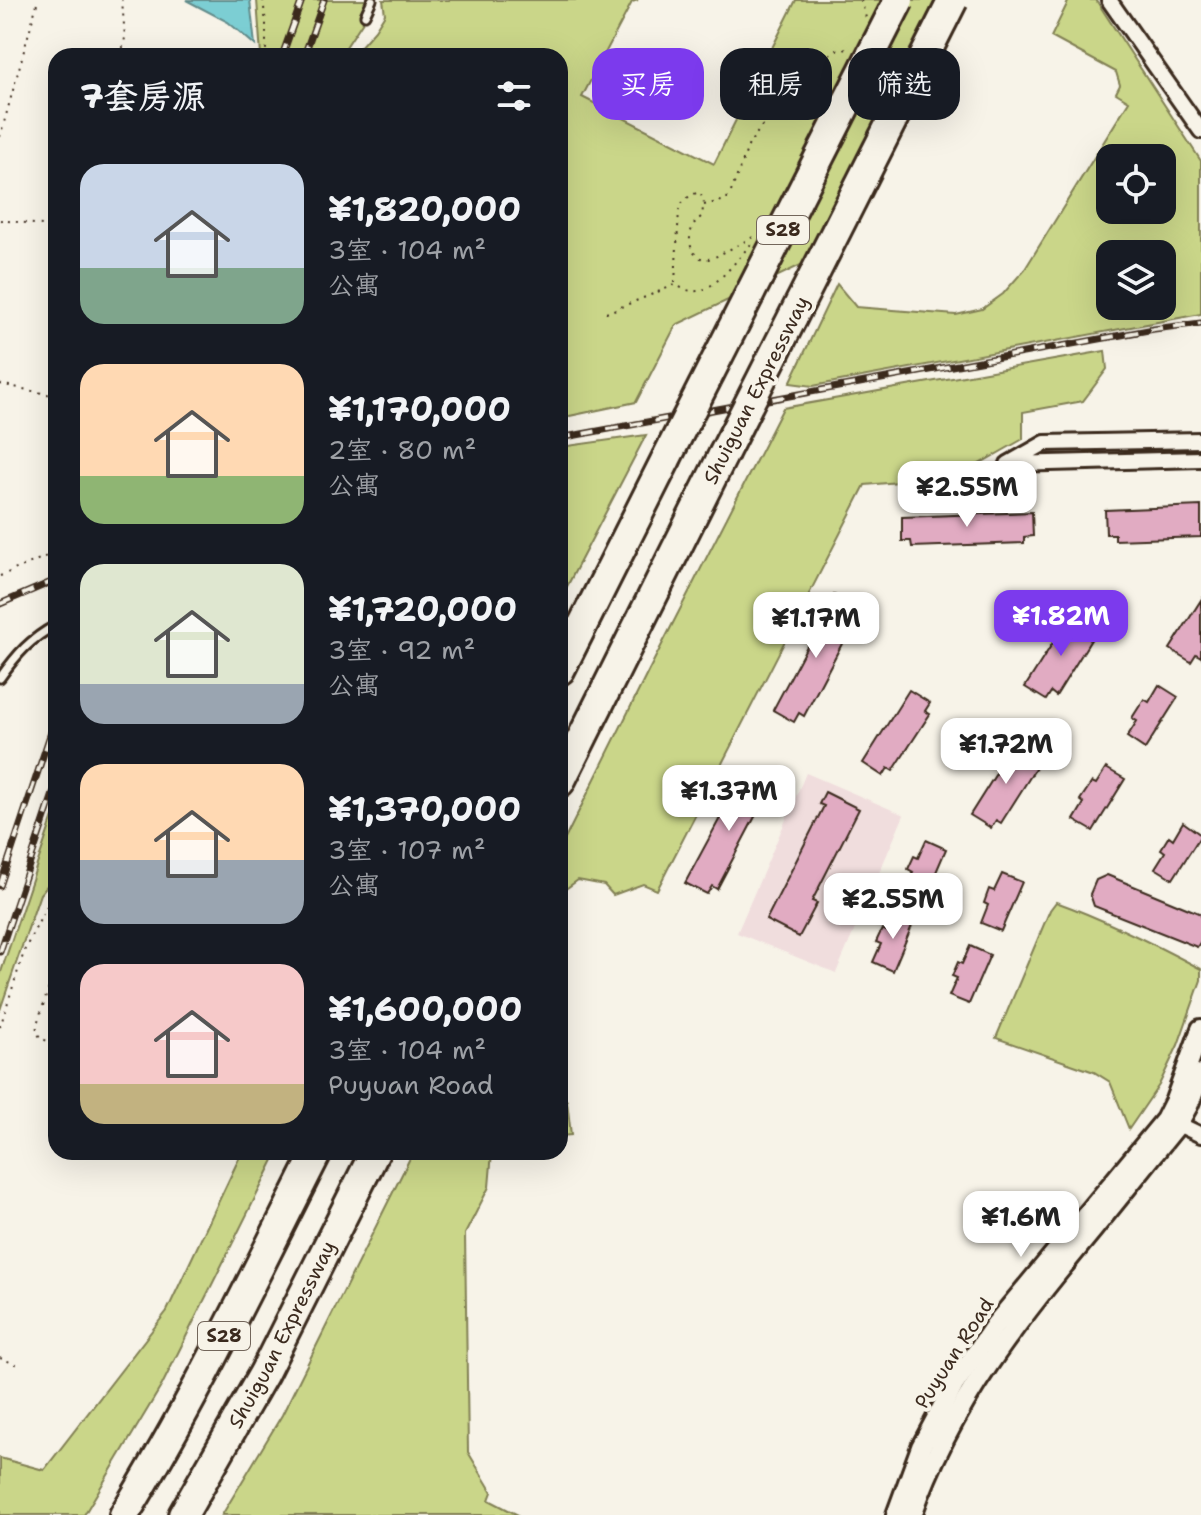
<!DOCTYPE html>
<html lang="zh">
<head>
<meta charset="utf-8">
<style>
  :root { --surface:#171b24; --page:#20242c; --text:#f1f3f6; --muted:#9ea1a6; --accent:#7c3aed }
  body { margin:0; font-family:"Shantell Sans","LXGW WenKai TC",sans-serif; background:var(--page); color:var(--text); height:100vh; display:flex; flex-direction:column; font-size:30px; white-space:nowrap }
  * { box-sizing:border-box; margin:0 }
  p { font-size:26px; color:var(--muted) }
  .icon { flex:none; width:44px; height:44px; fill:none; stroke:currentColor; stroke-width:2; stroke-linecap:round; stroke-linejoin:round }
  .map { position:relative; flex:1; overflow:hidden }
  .side { position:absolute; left:48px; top:48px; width:520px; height:1112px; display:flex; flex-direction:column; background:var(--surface); border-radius:24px; box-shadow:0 8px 32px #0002 }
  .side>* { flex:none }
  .top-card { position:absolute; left:592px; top:48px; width:488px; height:72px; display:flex; gap:16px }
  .controls { position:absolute; left:1096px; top:144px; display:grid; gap:16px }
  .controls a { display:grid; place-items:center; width:80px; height:80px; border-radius:16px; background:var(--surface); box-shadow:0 8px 32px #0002; font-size:40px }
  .price { position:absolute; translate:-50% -68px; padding:0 18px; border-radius:16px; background:#fff; color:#222; font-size:26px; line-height:52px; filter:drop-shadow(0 2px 4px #0008) }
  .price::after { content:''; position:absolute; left:50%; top:48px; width:24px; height:18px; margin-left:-12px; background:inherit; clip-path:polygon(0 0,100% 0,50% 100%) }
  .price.active { background:var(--accent); color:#fff }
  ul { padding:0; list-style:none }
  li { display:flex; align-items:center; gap:24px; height:200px; padding:0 32px }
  li span { display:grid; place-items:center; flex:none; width:224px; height:160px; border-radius:24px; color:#555 }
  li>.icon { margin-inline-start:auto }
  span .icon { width:96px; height:96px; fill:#fffc; stroke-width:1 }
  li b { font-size:34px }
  h2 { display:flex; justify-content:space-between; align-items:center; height:96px; padding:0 32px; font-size:34px }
  .chip { padding:0 28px; border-radius:24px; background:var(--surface); box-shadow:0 8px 32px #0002; font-size:28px; line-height:72px }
  .chip.active { background:var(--accent); color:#fff }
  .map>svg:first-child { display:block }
  .built { fill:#f0dddd }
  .green { fill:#cad689; stroke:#828054; stroke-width:2; fill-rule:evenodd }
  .water { fill:#7cced3; stroke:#628c8b; stroke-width:2 }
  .building { fill:#e1abc2; stroke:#3b2a1e; stroke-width:2 }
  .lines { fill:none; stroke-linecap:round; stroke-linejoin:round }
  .service-casing { stroke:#3b2a1e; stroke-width:13 }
  .minor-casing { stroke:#3b2a1e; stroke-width:20 }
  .tertiary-casing { stroke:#3b2a1e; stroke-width:24 }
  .motorway-casing { stroke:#3b2a1e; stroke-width:34 }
  .path { stroke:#3b2a1e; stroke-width:2; stroke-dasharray:2 6; stroke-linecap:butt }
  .service { stroke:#f7f3e8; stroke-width:7 }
  .minor { stroke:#f7f3e8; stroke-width:14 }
  .tertiary { stroke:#f7f3e8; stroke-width:18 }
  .motorway { stroke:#f7f3e8; stroke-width:28 }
  .rail-casing { stroke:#3b2a1e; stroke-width:7 }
  .rail { stroke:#f7f3e8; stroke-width:4; stroke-dasharray:12; stroke-linecap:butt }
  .motorway-bridge-casing { stroke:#3b2a1e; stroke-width:34; stroke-linecap:butt }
  .motorway-bridge { stroke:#f7f3e8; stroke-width:28 }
  .labels { text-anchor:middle; stroke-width:8; stroke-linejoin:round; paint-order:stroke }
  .shield { fill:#f7f3e8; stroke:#73665b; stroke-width:2 }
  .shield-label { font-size:18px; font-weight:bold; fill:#3b2a1e }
  .street-label { font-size:20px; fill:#3b2a1e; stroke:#f7f3e8 }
</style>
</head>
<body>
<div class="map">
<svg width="1201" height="1515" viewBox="0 0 1201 1515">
  <rect width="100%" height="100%" fill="#f7f3e8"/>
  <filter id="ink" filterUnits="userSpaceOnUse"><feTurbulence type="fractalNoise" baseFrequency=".0125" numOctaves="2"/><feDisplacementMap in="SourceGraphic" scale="16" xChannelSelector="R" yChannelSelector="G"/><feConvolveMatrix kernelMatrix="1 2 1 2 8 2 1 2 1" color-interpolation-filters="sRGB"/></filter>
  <g filter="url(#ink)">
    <path class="built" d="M806,773L904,815L836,973L737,933Z"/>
    <g class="green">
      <path d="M257,0H377L340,56H261Z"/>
      <path d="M383,0H638L632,2L582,97L714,164L796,0H942L803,264L676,325L636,402L560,418V56H352L375,30L385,14Z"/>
      <path d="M1069,0H1096L1201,161V314L813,386L790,383L837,284L856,307L956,315L982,309L1003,294L1025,269L1129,101L1116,93L1120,85L1116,72L1051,37ZM1110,158H1162V210H1110ZM1110,254H1162V306H1110Z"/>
      <path d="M1105,351L1107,369L1083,401L1023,412V439L956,477L865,485L657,890L643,884L613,895L604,885L578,880L560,893V849L649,670L783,408Z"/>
      <path d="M646,435L560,600V447Z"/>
      <path d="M56,808V875L40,894L0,1010V975Z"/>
      <path d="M1056,902C1106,920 1154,944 1201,969V980L1178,1045L1159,1085L1129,1129L1110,1082L1094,1072L996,1038L1050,910Z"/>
      <path d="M560,1093L567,1101L571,1135L560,1136Z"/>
      <path d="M242,1152H278L162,1385L84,1515H0V1458L44,1470L167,1311Z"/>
      <path d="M413,1152H492L489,1187L465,1234L468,1452L492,1492L489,1500L518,1515H222L282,1415Z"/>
    </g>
    <path class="water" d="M186,0H250L255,45L228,22Z"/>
    <g class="building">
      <path d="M1201,506V537L1115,540V534H1106L1105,510Z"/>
      <path d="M1032,512L1033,536L1024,537V543L912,547L911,541H902V517Z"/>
      <path d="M834,595L855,606L851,614L856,617L804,716L799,713L794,722L773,710Z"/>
      <path d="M1201,600V657L1196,654L1191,662L1170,649Z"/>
      <path d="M1071,614L1092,627L1087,635L1092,638L1056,696L1051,692L1046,700L1025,687Z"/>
      <path d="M1159,685L1178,697L1145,749L1127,737L1137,721L1132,718L1144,699L1149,702Z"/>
      <path d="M909,690L930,703L925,711L930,714L893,771L888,768L883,776L863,763Z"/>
      <path d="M1016,742L1037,755L1032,763L1037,766L1001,823L996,820L991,828L970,815Z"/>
      <path d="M747,768L768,779L764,787L769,790L717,889L712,886L707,894L685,883Z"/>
      <path d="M1106,768L1125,779L1093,831L1074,820L1084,803L1080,800L1092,782L1096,784Z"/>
      <path d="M825,792L859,809L812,901L817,903L799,937L766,920L824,806L819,804Z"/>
      <path d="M1183,822L1201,835L1173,879L1155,868L1165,852L1161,849L1169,836L1173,839Z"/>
      <path d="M926,840L946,849L925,898L905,889L913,872L908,869L914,856L918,858Z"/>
      <path d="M1002,874L1022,882L1001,931L981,923L988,905L984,903L989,889L994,891Z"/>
      <path d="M1107,875L1201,914V941L1197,947L1094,906L1090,894L1096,880Z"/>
      <path d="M894,913L914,921L893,971L873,962L881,944L876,942L882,929L886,931Z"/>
      <path d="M970,946L990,955L969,1004L949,996L957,978L952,976L958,962L962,964Z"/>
    </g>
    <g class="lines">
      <g class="service-casing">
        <g id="service">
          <path d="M365,15L372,0"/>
          <path d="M0,678C17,654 30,639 56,625"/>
        </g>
      </g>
      <g class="minor-casing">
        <g id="minor">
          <path d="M1109,0L1201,131"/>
          <path d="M1008,464L1045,443L1201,440"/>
          <path d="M1012,464L1201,459"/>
          <path d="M1169,1122L1178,1124L1201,1135"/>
        </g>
      </g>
      <g class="tertiary-casing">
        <g id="tertiary">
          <path d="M896,1515L921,1447L954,1385L995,1325L1165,1120L1175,1100L1201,1029"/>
          <path d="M912,1515C951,1402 1019,1319 1094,1228C1122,1194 1150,1158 1178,1124L1188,1106L1201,1074"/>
        </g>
      </g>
      <g class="motorway-casing">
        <g id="motorway">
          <path d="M560,670L666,459"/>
          <path d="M560,782L723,455"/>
          <path d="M124,1515C196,1398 255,1274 317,1152"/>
          <path id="s1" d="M183,1515L264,1373L375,1152"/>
        </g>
      </g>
      <g class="path">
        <path d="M263,0L266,23V56"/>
        <path d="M861,0L866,18"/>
        <path d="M121,56L125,38L122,0"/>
        <path d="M833,82L825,73C822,57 833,46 849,50"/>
        <path d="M0,137L38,0"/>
        <path d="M704,205L726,200L731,192L749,144L762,126L770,111L783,77L810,60L825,61"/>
        <path d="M0,220L51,226L56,219"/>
        <path d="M675,283L679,210C682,200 690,195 699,192L704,200L702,216C698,220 695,221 693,226C685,242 693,264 713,258L753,237"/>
        <path d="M606,313L675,285C680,287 687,291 693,291C713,294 739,257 751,244"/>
        <path d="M0,384L56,396"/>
        <path d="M0,576L56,552"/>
        <path d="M56,966L37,1024C35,1038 44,1040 56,1044"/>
        <path d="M0,1027L25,949L56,888"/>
        <path d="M0,1358L21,1366"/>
      </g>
      <use href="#service" class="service"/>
      <use href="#minor" class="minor"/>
      <use href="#tertiary" class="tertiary"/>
      <use href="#motorway" class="motorway"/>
      <g class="rail-casing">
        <g id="rail">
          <path d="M282,56L302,0"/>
          <path d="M304,56L324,0"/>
          <path d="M560,438L1154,329L1201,323"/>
          <path d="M0,604L56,580"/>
          <path d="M0,886L56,717"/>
          <path d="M0,952L56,785"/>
        </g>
      </g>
      <use href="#rail" class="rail"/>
      <g class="motorway-bridge-casing">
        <g id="motorway-bridge">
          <path d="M723,455L953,0"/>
          <path d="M666,459L899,0"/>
        </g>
      </g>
      <use href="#motorway-bridge" class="motorway-bridge"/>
    </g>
  </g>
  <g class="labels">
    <g class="shield">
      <rect x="757" y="216" width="52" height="28" rx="6"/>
      <rect x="198" y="1322" width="52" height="28" rx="6"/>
    </g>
    <g class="shield-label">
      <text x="783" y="236">S28</text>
      <text x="224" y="1342">S28</text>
    </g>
    <g class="street-label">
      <text transform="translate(756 390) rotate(-63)" y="7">Shuiguan Expressway</text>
      <text dy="7" stroke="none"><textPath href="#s1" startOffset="206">Shuiguan Expressway</textPath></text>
      <text transform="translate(954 1353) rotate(-57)" y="7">Puyuan Road</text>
    </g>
  </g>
</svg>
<div class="controls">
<a><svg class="icon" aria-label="locate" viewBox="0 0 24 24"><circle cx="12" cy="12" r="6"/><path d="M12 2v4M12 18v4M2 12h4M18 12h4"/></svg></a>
<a><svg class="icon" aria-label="layers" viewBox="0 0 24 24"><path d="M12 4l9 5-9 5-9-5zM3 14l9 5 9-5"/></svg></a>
</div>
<b class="price" style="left:967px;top:529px">¥2.55M</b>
<b class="price active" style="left:1061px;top:658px">¥1.82M</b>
<b class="price" style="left:816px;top:660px">¥1.17M</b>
<b class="price" style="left:1006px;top:786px">¥1.72M</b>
<b class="price" style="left:729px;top:833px">¥1.37M</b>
<b class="price" style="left:893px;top:941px">¥2.55M</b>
<b class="price" style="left:1021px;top:1259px">¥1.6M</b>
<div class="top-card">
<a class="chip active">买房</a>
<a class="chip">租房</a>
<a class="chip">筛选</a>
</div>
<section class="side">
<h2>7套房源<svg class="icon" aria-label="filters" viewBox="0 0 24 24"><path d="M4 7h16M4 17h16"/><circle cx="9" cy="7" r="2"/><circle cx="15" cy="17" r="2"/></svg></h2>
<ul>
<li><span style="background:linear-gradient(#c9d6e8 65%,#7fa58c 0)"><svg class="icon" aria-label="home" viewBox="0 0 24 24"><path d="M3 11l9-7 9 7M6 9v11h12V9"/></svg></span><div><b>¥1,820,000</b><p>3室 · 104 m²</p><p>公寓</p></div></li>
<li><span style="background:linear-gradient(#ffd9b3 70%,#8fb573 0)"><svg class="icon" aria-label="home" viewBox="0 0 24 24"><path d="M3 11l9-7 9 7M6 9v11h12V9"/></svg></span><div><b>¥1,170,000</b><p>2室 · 80 m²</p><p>公寓</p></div></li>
<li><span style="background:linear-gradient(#dfe7d0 75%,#9aa5b1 0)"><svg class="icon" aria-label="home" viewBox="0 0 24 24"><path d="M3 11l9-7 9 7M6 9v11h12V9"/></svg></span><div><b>¥1,720,000</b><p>3室 · 92 m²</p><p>公寓</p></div></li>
<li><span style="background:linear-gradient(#ffd9b3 60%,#9aa5b1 0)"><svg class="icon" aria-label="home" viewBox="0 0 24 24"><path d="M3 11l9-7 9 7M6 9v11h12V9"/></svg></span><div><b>¥1,370,000</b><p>3室 · 107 m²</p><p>公寓</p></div></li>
<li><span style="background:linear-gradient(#f6c9c9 75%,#c2b280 0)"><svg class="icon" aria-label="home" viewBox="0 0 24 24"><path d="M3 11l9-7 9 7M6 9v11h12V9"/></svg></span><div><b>¥1,600,000</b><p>3室 · 104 m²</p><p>Puyuan Road</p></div></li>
</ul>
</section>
</div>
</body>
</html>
